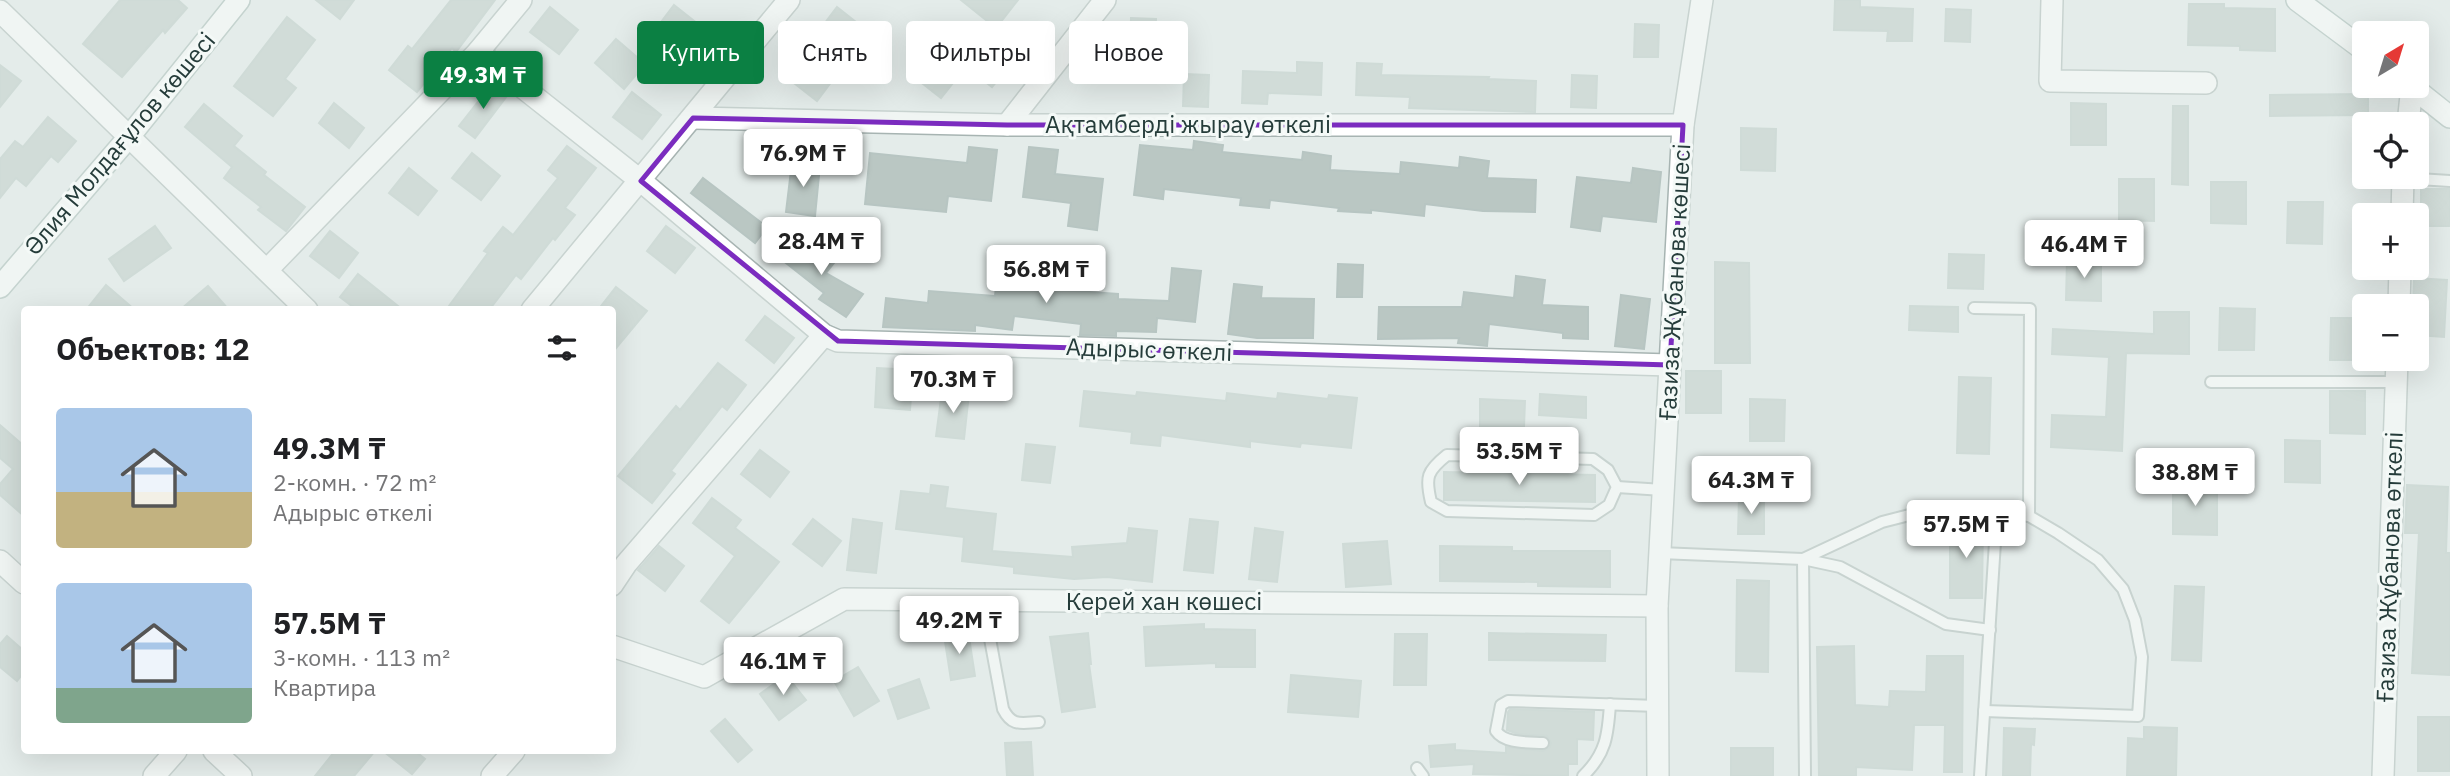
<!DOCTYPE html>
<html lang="ru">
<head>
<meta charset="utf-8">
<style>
  :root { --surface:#fff; --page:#f2f2f2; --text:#202124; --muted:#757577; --accent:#0b8043 }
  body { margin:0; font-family:"IBM Plex Sans",sans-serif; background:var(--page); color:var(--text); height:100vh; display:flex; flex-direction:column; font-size:26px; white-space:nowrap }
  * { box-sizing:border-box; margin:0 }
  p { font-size:23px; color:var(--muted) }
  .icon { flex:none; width:38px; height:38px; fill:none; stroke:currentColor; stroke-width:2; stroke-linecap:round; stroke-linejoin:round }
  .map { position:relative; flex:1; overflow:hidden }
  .sheet { position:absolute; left:21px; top:306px; width:595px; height:448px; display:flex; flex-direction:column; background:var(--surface); border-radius:7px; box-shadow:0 7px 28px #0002 }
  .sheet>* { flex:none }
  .top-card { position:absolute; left:637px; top:21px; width:665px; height:63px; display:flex; gap:14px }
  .needle { width:46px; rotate:38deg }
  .controls { position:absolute; left:2352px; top:21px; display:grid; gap:14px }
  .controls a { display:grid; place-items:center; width:77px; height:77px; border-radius:7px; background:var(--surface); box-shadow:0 7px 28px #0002; font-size:35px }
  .price { position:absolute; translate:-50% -60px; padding:0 16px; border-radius:7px; background:#fff; color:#222; font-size:23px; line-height:46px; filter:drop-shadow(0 2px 4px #0008) }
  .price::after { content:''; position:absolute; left:50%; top:42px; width:21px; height:16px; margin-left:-10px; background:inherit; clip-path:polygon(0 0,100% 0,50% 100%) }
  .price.selected { background:var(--accent); color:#fff }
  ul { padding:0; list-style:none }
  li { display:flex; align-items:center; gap:21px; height:175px; padding:0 35px }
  li span { display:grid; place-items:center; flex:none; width:196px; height:140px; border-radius:7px; color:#555 }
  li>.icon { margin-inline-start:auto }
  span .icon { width:84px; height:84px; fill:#fffc; stroke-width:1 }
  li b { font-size:30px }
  h2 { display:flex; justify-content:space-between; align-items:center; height:84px; padding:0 35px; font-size:30px }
  .pill { padding:0 24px; border-radius:7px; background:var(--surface); box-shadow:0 7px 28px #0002; font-size:24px; line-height:63px }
  .pill.selected { background:var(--accent); color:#fff }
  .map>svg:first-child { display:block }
  .building { fill:#bac7c3; stroke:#b7c5c2; stroke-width:2 }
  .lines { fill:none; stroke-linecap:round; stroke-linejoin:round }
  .lane-casing { stroke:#a7b4b2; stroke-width:14 }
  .street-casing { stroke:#a7b4b2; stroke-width:24 }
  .secondary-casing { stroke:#a0b4b0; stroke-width:24 }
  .lane { stroke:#fff; stroke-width:10 }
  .street { stroke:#fff; stroke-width:21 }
  .secondary { stroke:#fff; stroke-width:21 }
  .marked { fill:none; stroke:#7b2cbf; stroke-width:5; stroke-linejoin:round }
  .labels { text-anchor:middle; stroke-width:6; stroke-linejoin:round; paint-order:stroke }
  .street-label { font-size:24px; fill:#253c3a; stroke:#f4f9f7 }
</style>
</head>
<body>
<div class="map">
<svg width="2450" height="776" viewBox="0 0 2450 776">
  <rect width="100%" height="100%" fill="#e4ecea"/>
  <g class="building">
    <path d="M120,0H178L187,8L165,33L163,30L122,77L83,44Z"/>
    <path d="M316,0H354L340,19Z"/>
    <path d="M451,0H495L456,52L452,48L417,92L389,70L408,46L412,49Z"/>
    <path d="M961,0H1018L996,28Z"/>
    <path d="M1835,0H1860V7L1913,9L1912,41H1887L1888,31L1834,30Z"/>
    <path d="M2189,4H2224V8L2275,9V51L2240,50V46L2188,45Z"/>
    <path d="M674,5L703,28L683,52L655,30Z"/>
    <path d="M550,7L578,30L559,54L530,32Z"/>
    <path d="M837,7L866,30L831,74L835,77L817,101L785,76Z"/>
    <path d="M1946,9L1971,10L1970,42L1945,41Z"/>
    <path d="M287,17L315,40L285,79L296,88L273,116L234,86Z"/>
    <path d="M1131,18L1156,19L1155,51L1130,50Z"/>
    <path d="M1635,24L1659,25L1658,57H1634Z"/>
    <path d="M616,39L645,64L624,89L595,63Z"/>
    <path d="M983,40L1012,63L992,87L964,65Z"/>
    <path d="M932,51L961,73L941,98L913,76Z"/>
    <path d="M1297,62L1322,63L1321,95L1268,93L1267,104L1242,103L1243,71L1297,73Z"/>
    <path d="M1357,63L1382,64L1381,75L1489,77L1488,79L1536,81L1535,112L1409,108L1410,97L1356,95Z"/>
    <path d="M0,65L21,81L0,107Z"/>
    <path d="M1184,74L1209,75L1208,107L1183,106Z"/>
    <path d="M1572,75L1597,76L1596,108L1571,107Z"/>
    <path d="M492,84L507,96L475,138L459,126Z"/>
    <path d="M632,92L661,115L642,139L613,117Z"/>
    <path d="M2368,94V115L2270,116V95Z"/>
    <path d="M334,103L364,128L349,148L319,123Z"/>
    <path d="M2071,103L2106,104V145H2071Z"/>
    <path d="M204,104L242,136L234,146L266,172L264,175L305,207L286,231L258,210L261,207L224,178L232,167L185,127Z"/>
    <path d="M2173,106H2188V185L2172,184Z"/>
    <path d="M48,117L76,141L58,162L51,156L26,186L16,178L0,198V159L15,141L23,147Z"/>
    <path d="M1741,128L1776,129L1775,171L1741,170Z"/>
    <path d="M1194,141L1223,145L1222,152L1302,160L1303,152L1331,156L1330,170L1400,174L1401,162L1459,168L1460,157L1489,161L1487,178L1536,180L1535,212L1483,211L1425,204L1424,216L1371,210V213L1338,211L1339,208L1270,200L1269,208L1240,205L1241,198L1164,189L1163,199L1134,195L1140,145L1193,150Z"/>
    <path d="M567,146L596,168L565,208L575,215L555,240L553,238L521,279L516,275L489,310H446L488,253L484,251L503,227L513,235L558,178L548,170Z"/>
    <path d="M969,147L997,150L991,201L948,196L946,212L865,204L870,153L967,163Z"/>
    <path d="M1029,147L1058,150L1055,174L1103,179L1097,230L1068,226L1071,203L1023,197Z"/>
    <path d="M472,153L500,176L481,200L452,178Z"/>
    <path d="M792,162L820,165L815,216L786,212Z"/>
    <path d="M409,168L437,191L418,215L389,193Z"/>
    <path d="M1633,168L1661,172L1656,222L1602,216L1600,231L1571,227L1577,177L1631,183Z"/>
    <path d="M703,178L767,227L755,243L691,193Z"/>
    <path d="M2119,179H2154V221L2119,220Z"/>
    <path d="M2211,182H2246V224L2211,223Z"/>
    <rect x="2421" y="189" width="29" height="37"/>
    <path d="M2288,202H2323L2322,244L2287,243Z"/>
    <path d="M155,226L171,248L124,281L109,259Z"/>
    <path d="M666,226L695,248L675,273L647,251Z"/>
    <path d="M330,231L358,253L339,278L310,256Z"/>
    <path d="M799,237L834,263L826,273L863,294L846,317L819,299L824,293L781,259Z"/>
    <path d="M1949,254L1984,255L1983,289L1948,288Z"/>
    <path d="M2067,259H2101V301L2066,300Z"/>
    <path d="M1715,262L1749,263L1750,363H1715Z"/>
    <path d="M1338,264L1363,265L1362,297H1337Z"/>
    <path d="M998,265L1062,270L1060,290L1118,294V299L1169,301L1172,268L1201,271L1195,322L1157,318L1156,332L1116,331V336L1080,335L1081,324L1014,316L1012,330L975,325V331L883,327L886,298L928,303L929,291L995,296Z"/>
    <path d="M358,274L403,310H357L340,297Z"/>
    <path d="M1516,276L1545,280L1542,305L1588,307V339L1563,338V333L1489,324L1487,346L1458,343L1459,338L1378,339L1379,307H1462L1464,292L1514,298Z"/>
    <path d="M2414,278L2447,280L2444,337L2417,335V306H2413Z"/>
    <path d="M1234,284L1262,287L1261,298L1314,299L1313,338H1257L1228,334Z"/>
    <path d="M106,285L135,310H86Z"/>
    <path d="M208,286L229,310H180Z"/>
    <path d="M616,287L647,311L612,353V310H598Z"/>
    <path d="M1621,295L1650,299L1644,349L1615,346Z"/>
    <path d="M1910,306L1958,307V332L1909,330Z"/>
    <path d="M2220,308L2255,309L2254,350H2219Z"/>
    <path d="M2154,312H2189V354L2126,353L2122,451L2051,447L2052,415L2106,417L2109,357L2052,354L2053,329L2154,334Z"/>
    <path d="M765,316L794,338L774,363L746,340Z"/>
    <path d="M2331,318H2364V360H2330Z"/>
    <path d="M718,363L746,385L727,410L722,406L671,471L675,474L652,503L618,476L676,406L680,410Z"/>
    <path d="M877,368L913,370L910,410L875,407Z"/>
    <rect x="1686" y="371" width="35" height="42"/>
    <path d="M1959,377L1991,378L1989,454L1957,453Z"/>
    <path d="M942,391L969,394L964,439L936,436Z"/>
    <path d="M1084,391L1136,396L1137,392L1226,401L1227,393L1277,399L1278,393L1328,399L1329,395L1357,398L1351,448L1301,443L1300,447L1250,441V447L1161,435L1160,446L1131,443L1132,432L1080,426Z"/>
    <path d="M2330,391H2365V434L2330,433Z"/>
    <path d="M1540,394L1586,397V418L1539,415Z"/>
    <path d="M1480,399L1525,401L1524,427L1480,426Z"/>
    <path d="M1750,399L1785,400L1784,441H1750Z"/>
    <path d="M0,425L24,446V516L0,495V484L13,469L0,458Z"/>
    <path d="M2285,440L2320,441V483L2285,482Z"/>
    <path d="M1026,444L1055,447L1050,483L1022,480Z"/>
    <path d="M760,450L789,472L770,497L741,474Z"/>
    <path d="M1444,472L1595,475V502L1444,500Z"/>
    <path d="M2173,482H2217V535L2173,534Z"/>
    <path d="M931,485L948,487L945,508L996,514L992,551L1073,557L1072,547L1127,543L1129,528L1157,531L1152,582L1107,577L1074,579L1014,573V567L962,561L964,537L896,529L901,491L930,494Z"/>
    <path d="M2407,485L2448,487L2446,553H2450V675L2412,673L2419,533H2405Z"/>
    <path d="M1739,497H1764V534H1738Z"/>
    <path d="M712,498L741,520L735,528L779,562L729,623L701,601L735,556L693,523Z"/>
    <path d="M813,519L841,541L822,566L793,544Z"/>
    <path d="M853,519L882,523L876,573L847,570Z"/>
    <path d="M1190,519L1218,522L1213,573L1184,570Z"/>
    <path d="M1950,521L1983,522L1982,598H1950Z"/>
    <path d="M1255,528L1283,532L1277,582L1249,579Z"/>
    <path d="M1387,541L1391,584L1346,587L1343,544Z"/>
    <path d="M659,546L684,566L665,591L638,570Z"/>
    <path d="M1440,546L1512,547V551H1610V587L1538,586V582L1440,581Z"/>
    <path d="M1737,580L1769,581L1768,672L1736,671Z"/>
    <path d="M2175,586L2204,587L2201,661L2172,660Z"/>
    <path d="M1204,624V629L1255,630V667H1216V663L1146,666L1144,627Z"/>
    <path d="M968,631L975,676L951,680L944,635Z"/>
    <path d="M1088,633L1091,664H1089L1095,707L1062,712L1050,637Z"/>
    <path d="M1489,633L1606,635L1605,661L1489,660Z"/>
    <path d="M1395,634H1427L1426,685H1394Z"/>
    <path d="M7,636L24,651V672L17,681L0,667V644Z"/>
    <path d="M1854,646L1855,705L1889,707L1890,691L1926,692L1927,656H1963L1962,772H1944L1945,725H1914L1912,770L1856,767V776H1819L1817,647Z"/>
    <path d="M858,667L879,701L854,716L834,681Z"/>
    <path d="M786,675L806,700L779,720L760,694Z"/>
    <path d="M1291,675L1361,681L1358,717L1288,712Z"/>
    <path d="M919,679L929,708L898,719L888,690Z"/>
    <path d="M1510,709L1594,712L1593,740L1577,739V764H1568V776L1473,774L1474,764L1431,767L1429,746L1455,744V750L1506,753V747L1543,751L1549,748L1551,743L1547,736L1518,734L1507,730L1508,712Z"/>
    <rect x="2418" y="717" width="32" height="54"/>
    <path d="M725,719L752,750L738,762L711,731Z"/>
    <path d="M2144,727L2177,728L2176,776H2127L2128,738L2144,739Z"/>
    <path d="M2004,728L2035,729L2034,745L2031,744L2030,776H2003Z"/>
    <path d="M1031,742L1033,776H1007L1005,743Z"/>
    <rect x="1731" y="748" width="42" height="28"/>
    <path d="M335,751H375L354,776H315Z"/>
    <path d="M383,751H415L425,759L412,774Z"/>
  </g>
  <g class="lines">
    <g class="lane-casing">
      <g id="lane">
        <path d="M2403,178L2450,181"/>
        <path d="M1974,308L2030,309L2029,516"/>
        <path d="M2211,382H2396"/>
        <path d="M1447,455L1593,459L1608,470L1617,487L1609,505L1594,515L1447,511L1431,502C1425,477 1427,471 1447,455Z"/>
        <path d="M1617,487L1663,490"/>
        <path d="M1660,553L1803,559L1840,567L1946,624L1990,630"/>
        <path d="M1803,559L1882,522L1933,509L1997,511L1980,776"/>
        <path d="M1803,559L1805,776"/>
        <path d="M983,601L1003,709C1012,727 1021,723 1039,722"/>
        <path d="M1984,711L2138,716L2142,657L2135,620L2123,589L2098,560L2058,533L2029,516L1997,511"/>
        <path d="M1543,743C1528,742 1505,744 1496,731L1501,705L1508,701L1658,706"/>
        <path d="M1417,768L1423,776"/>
        <path d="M1583,776C1606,754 1608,735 1610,704"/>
      </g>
    </g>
    <g class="street-casing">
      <g id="street">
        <path d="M2052,0L2050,81L2206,83"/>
        <path d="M0,11L307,310"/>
        <path d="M478,52L641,181L824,335L838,341L1670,365"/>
        <path d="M693,118L1007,125H1683"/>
        <path d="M2408,124L2412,86"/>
        <path d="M1007,125L1105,0"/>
        <path d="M2402,215L2403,177"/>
        <path d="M267,270L478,52L521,0"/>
        <path d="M2399,306L2400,268"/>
        <path d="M532,310L789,0"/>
        <path d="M0,561L24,583"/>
        <path d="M612,585L626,564L824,335"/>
        <path d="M612,646L704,677L844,599L1657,606"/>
        <path d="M214,751L241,776"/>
        <path d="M154,776L176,751"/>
        <path d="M492,776L514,751"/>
        <path d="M1658,776L1657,606L1683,125L1702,0"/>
        <path d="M2383,776L2397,359"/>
      </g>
    </g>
    <g class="secondary-casing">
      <g id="secondary">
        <path d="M2297,0L2364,50"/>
        <path d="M2411,86L2450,117"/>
        <path d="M0,287L128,138L239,0"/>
      </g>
    </g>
    <use href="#lane" class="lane"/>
    <use href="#street" class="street"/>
    <use href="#secondary" class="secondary"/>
  </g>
  <path d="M0 0H2450V776H0ZM693,118L1007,125H1683L1670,365L838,341L641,181Z" fill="#e4ecea" fill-opacity=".55" fill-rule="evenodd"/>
  <path class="marked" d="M693,118L1007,125H1683L1670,365L838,341L641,181Z"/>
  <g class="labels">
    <g class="street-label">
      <text x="1188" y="133">Ақтамберді жырау өткелі</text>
      <text transform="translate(120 144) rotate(-50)" y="8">Әлия Молдағұлов көшесі</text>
      <text transform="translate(1675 282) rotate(-87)" y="8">Ғазиза Жұбанова көшесі</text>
      <text transform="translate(1149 350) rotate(2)" y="8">Адырыс өткелі</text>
      <text transform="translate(2390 567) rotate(-88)" y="8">Ғазиза Жұбанова өткелі</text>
      <text x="1164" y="610">Керей хан көшесі</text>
    </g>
  </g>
</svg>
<div class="controls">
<a><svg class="needle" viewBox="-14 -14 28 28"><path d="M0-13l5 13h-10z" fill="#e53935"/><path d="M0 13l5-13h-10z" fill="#757577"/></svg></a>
<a><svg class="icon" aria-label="locate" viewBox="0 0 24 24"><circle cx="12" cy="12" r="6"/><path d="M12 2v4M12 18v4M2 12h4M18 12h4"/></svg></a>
<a>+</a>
<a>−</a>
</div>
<b class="price selected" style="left:483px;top:111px">49.3M ₸</b>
<b class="price" style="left:803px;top:189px">76.9M ₸</b>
<b class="price" style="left:821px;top:277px">28.4M ₸</b>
<b class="price" style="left:2084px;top:280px">46.4M ₸</b>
<b class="price" style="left:1046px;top:305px">56.8M ₸</b>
<b class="price" style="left:953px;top:415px">70.3M ₸</b>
<b class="price" style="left:1519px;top:487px">53.5M ₸</b>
<b class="price" style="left:2195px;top:508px">38.8M ₸</b>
<b class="price" style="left:1751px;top:516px">64.3M ₸</b>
<b class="price" style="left:1966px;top:560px">57.5M ₸</b>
<b class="price" style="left:959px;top:656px">49.2M ₸</b>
<b class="price" style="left:783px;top:697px">46.1M ₸</b>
<div class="top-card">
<a class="pill selected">Купить</a>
<a class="pill">Снять</a>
<a class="pill">Фильтры</a>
<a class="pill">Новое</a>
</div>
<section class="sheet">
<h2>Объектов: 12<svg class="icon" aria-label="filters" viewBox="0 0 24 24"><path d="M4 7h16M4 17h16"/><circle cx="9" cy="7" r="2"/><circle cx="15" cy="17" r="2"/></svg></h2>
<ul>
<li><span style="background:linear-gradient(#a9c7e8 60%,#c2b280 0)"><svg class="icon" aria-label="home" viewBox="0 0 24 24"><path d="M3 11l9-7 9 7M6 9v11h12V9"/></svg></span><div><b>49.3M ₸</b><p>2-комн. · 72 m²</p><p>Адырыс өткелі</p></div></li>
<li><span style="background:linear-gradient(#a9c7e8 75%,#7fa58c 0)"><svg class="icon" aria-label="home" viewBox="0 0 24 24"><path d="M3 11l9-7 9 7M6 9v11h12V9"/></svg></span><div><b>57.5M ₸</b><p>3-комн. · 113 m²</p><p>Квартира</p></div></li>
</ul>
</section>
</div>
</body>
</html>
